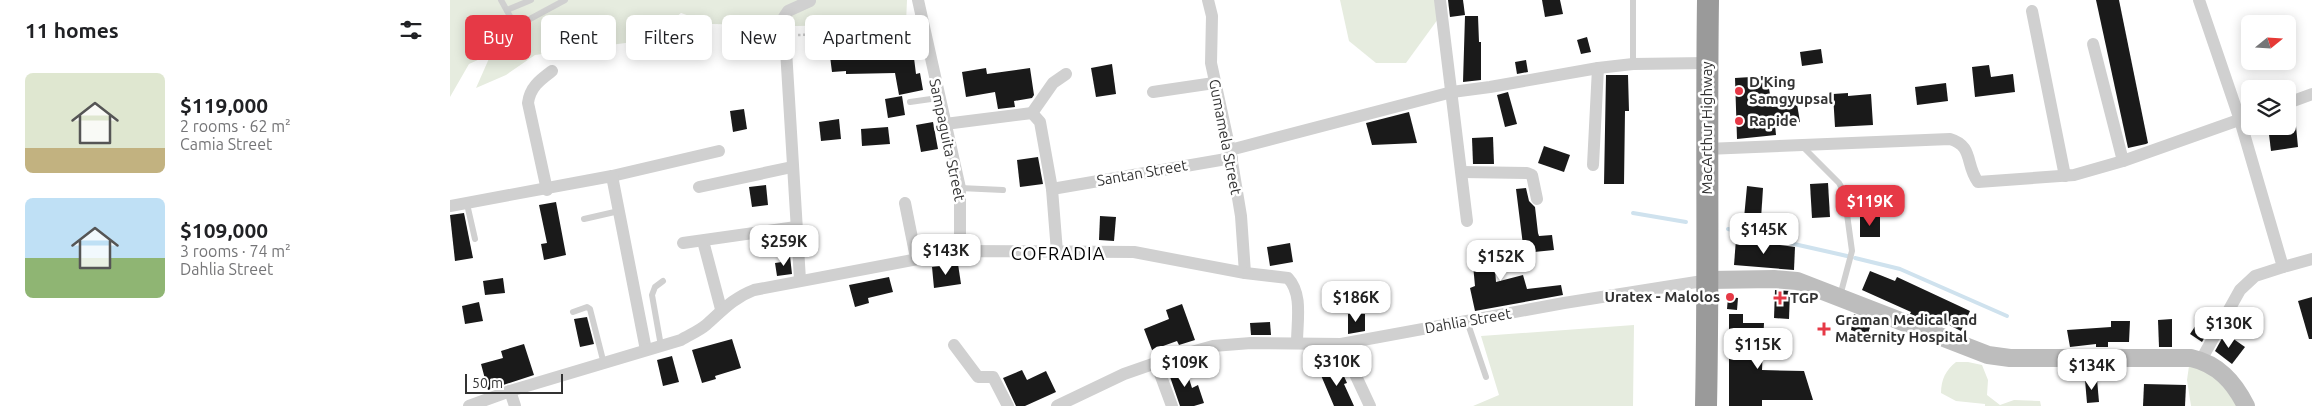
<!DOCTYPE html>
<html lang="en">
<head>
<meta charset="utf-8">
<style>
  :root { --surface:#fff; --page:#f6f6f6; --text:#202124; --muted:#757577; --accent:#e63946 }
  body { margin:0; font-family:Ubuntu,sans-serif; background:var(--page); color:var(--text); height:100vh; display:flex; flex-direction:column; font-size:19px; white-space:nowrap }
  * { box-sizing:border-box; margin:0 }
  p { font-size:16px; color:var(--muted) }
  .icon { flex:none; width:28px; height:28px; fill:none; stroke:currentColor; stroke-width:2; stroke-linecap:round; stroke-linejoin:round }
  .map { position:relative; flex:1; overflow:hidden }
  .details { display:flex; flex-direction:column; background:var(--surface); width:450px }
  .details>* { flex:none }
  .top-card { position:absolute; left:15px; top:15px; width:475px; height:45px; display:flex; gap:10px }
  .needle { width:32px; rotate:72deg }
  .controls { position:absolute; left:1791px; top:15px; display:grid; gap:10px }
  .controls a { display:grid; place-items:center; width:55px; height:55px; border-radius:8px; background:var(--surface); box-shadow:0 2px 12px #0003; font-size:25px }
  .scale { position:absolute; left:15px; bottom:12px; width:98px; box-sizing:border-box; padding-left:5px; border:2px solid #333; border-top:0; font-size:14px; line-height:18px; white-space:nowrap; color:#333; -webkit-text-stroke:4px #fff; paint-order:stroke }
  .price { position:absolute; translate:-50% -42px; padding:0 11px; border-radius:10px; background:#fff; color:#222; font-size:16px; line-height:32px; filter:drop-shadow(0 1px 2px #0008) }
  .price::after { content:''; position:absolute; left:50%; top:30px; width:15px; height:11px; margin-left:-8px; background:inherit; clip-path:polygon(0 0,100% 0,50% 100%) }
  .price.active { background:var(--accent); color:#fff }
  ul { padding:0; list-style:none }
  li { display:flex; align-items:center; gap:15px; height:125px; padding:0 25px }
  li span { display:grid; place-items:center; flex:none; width:140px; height:100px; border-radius:8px; color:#555 }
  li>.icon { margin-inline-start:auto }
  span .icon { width:60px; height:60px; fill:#fffc; stroke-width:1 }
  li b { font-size:21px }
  h2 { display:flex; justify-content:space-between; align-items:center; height:60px; padding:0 25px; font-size:21px }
  .pill { padding:0 18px; border-radius:8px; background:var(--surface); box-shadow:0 2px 12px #0003; font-size:18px; line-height:45px }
  .pill.active { background:var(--accent); color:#fff }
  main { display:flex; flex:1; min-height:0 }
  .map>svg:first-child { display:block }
  .green { fill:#e6ecdf }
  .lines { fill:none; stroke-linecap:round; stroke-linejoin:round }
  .stream { stroke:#cfe2ee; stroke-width:4 }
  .building { fill:#1a1a1a }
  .path { stroke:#cdcdcd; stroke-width:2.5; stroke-dasharray:2.5 2.5; stroke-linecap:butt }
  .lane { stroke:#d0d0d0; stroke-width:6 }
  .street { stroke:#d0d0d0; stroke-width:12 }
  .secondary { stroke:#bdbdbd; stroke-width:18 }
  .highway { stroke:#9a9a9a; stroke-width:22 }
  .poi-dot { fill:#e63946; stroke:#fff; stroke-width:2 }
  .labels { text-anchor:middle; stroke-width:5; stroke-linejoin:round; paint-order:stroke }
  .poi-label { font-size:15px; font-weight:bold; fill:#333; stroke:#fff; text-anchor:start }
  .street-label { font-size:15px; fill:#333; stroke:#fff }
  .quarter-label { font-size:18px; letter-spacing:1px; fill:#000; stroke:#fff }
</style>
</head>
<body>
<main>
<section class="details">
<h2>11 homes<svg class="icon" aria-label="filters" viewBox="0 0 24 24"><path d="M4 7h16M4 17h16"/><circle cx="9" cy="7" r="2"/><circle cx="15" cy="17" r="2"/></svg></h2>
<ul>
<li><span style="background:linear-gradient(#dfe7d0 75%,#c2b280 0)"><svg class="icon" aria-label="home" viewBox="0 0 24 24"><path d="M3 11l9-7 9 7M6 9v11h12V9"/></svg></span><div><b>$119,000</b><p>2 rooms · 62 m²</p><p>Camia Street</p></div></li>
<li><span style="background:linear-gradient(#bfe0f5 60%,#8fb573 0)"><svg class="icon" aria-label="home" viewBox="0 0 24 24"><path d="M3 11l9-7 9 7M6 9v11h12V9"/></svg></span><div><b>$109,000</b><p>3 rooms · 74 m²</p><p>Dahlia Street</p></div></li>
</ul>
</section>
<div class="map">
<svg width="1862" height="406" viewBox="0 0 1862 406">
  <rect width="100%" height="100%" fill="#fff"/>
  <g class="green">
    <path d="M0,0H457L456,23L347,26L262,24L231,13L198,40L85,55L56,75L26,88L41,54L19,64L0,97Z"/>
    <path d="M890,0H986L988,19L956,63H926L899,41Z"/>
    <path d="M1184,325L1183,406H1023L1049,395L1031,336Z"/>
    <path d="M1506,362H1518L1532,365L1538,380L1537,395L1550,405L1564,400L1590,401L1591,406H1535V404L1506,401L1491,393C1491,379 1496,370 1506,362Z"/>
    <path d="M1739,366L1759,370L1792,406H1741L1737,380Z"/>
  </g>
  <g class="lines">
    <g class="stream">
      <path d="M1183,213L1236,222"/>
      <path d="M1278,229L1397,256"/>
      <path d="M1405,258L1450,269L1557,316"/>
    </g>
  </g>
  <g class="building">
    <path d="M998,0H1013L1015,15L1000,17Z"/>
    <path d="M1092,0H1110L1113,14L1095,17Z"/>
    <path d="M1646,0H1669L1698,143L1696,144L1678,148Z"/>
    <path d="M1015,16H1028L1029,42H1031V80L1013,82Z"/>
    <path d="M461,34L466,74L470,73L473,90L449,95L445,73L396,74V71L382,72L378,41L391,40L393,57L418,55L417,42L428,41L427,39Z"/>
    <path d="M1137,37L1141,52L1131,54L1127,40Z"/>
    <path d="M1371,49L1373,63L1352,66L1350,52Z"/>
    <path d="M1076,60L1078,72L1067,74L1065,62Z"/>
    <path d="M662,64L666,94L646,97L641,68Z"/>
    <path d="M1539,65L1541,77L1563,74L1565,92L1525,97L1522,67Z"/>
    <path d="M536,68L537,74L580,68L584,95L582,98L564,101L565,107L548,109L545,92L516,97L512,72Z"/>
    <path d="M1156,75H1178L1179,111H1175L1174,184H1154Z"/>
    <path d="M1317,76L1322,107L1347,104L1350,122L1325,125L1326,135L1287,139L1285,78Z"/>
    <path d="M1496,83L1498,101L1467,105L1465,87Z"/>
    <path d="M1058,92L1067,124L1055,127L1047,95Z"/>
    <path d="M1398,93V96L1421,94L1423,125L1385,127L1383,94Z"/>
    <path d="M452,96L455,115L438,118L435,99Z"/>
    <path d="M294,109L297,129L283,132L280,111Z"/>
    <path d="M959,112L967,143L922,145L916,123Z"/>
    <path d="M389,119L391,139L371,141L369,122Z"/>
    <path d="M483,122L488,149L471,152L466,125Z"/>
    <path d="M1818,126H1846L1848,147L1821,151Z"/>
    <path d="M438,127L440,144L412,146L411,129Z"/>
    <path d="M1043,137L1044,164H1023L1022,138Z"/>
    <path d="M1094,146L1120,155L1114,172L1088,163Z"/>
    <path d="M588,157L593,184L570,187L567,160Z"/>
    <path d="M1378,183L1380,217L1362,218L1360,184Z"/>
    <path d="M316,185L318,205L302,207L299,187Z"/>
    <path d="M1297,186L1313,188L1311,219L1294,218Z"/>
    <path d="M1076,188L1079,201L1085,207L1088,233L1089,236L1102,235L1104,250L1074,253L1066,189Z"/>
    <path d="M106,202L116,255L94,260L91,244L97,243L89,205Z"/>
    <path d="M14,213L23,258L5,261L0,215Z"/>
    <path d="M650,216L666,217L664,241L649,240Z"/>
    <rect x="1410" y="217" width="20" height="20"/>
    <path d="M1286,239L1345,247L1344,270L1284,265Z"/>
    <path d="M1048,241L1050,257H1044L1046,282L1073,275L1077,289L1111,285L1113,295L1025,311L1020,288L1025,286L1021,243Z"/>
    <path d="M840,243L843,262L820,266L817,247Z"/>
    <path d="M340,256L342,274L327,276L325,263L332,262L331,257Z"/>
    <path d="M508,264L511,284L484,288L482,267Z"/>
    <path d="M1420,271L1445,281L1447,277L1520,311L1511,331L1483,317L1481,322L1460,314L1461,312L1412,290Z"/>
    <path d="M439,277L443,292L418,298L419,303L405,307L399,285Z"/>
    <path d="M53,278L55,293L35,295L33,281Z"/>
    <path d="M1325,290L1340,291L1339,319L1324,318Z"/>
    <path d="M1278,297L1288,298L1287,310L1277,309Z"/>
    <path d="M1862,297V339H1859L1848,301Z"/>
    <path d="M29,302L33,321L15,324L12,306Z"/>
    <path d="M732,304L745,340L729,345L727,341L702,350L694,329L719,319L716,310Z"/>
    <path d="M1754,313L1764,320L1752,342L1740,334Z"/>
    <path d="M898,314H915V331L898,334Z"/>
    <path d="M1279,314H1293V323H1314L1312,370L1354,371L1363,400H1312V406H1279Z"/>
    <path d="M1404,314L1422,322L1417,336L1401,330Z"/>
    <path d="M137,317L144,344L130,347L124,319Z"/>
    <path d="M1722,319V347H1709L1708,320Z"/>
    <path d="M1661,321H1680L1679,342H1658V347H1646V344L1620,347L1617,330L1661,327Z"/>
    <path d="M820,322L821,335H801L800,323Z"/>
    <path d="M1775,333L1795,347L1782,364L1765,351Z"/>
    <path d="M282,339L291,368L265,376L266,379L252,383L242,350Z"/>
    <path d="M74,344L84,375L38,390L31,364L53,358L51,351Z"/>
    <path d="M222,356L229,382L213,386L207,360Z"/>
    <path d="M889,365L897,383L894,384L904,406H884L870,373Z"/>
    <path d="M735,366L742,388L748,385L754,403L744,406H730L718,371Z"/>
    <path d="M572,370L577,380L596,371L606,392L575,406H566L553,378Z"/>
    <path d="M1647,379L1649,402L1637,403L1635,380Z"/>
    <path d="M1694,384L1736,385L1735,406H1693Z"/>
  </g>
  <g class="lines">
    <path class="path" d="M348,35L462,31"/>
    <g class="lane">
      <path d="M51,0L71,36"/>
      <path d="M57,10L81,0"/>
      <path d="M65,27L115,0"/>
      <path d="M1183,64V0"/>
      <path d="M460,102L488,98"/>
      <path d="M1353,147L1389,183L1394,192L1402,251L1390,296"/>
      <path d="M510,188L553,190"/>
      <path d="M17,204L25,239"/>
      <path d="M134,219L169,211"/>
      <path d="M123,312L137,307L140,309L154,364"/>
      <path d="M1017,321L1036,377"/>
      <path d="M211,346L202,295L205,287L213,281"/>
    </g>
    <g class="street">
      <path d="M468,0L510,188V251"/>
      <path d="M758,0L762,16L761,63L780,150L791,216L795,273"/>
      <path d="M990,0L1017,221"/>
      <path d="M1749,0L1790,120L1833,267L1805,276L1790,290L1751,360"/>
      <path d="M1582,11L1615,176"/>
      <path d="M1643,44L1673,161"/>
      <path d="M703,92L764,83"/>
      <path d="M1838,103L1862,94"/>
      <path d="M582,113L603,83L616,74"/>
      <path d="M495,124L582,113L590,122L602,189L607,252"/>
      <path d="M1256,149L1500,139C1524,146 1515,165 1528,182L1624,175L1673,161L1800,116"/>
      <path d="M780,150L1002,92L1040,87L1148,68L1183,64L1257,63"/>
      <path d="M1143,165L1148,68"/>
      <path d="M1012,172L1077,173L1082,175L1087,199"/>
      <path d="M162,176L269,151"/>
      <path d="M249,187L342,167"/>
      <path d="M602,189L782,158"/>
      <path d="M97,190L78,103C80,87 90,80 102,71"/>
      <path d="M455,203L466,258"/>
      <path d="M0,206L162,176L196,350"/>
      <path d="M253,241L271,309"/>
      <path d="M233,243L346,227"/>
      <path d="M1833,267L1862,259"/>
      <path d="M350,280L334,17L338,11L360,1"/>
      <path d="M891,344L920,406"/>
      <path d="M504,345L528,377H543L558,406"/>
      <path d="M706,363L722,406"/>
      <path d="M60,391L65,406"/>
      <path d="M19,406L60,391L231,340C239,335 249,331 256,325C272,311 283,298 304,290L510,251L684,252L795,273L838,278C853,294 847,321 847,343"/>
      <path d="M607,406L674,374L720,358L763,346L801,343L891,344L1114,303L1259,280"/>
    </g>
    <path class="secondary" d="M1259,280L1324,279L1347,281L1538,355L1560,358H1741C1768,364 1784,382 1796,406"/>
    <path class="highway" d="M1256,406C1259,271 1256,135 1258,0"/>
  </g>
  <g class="poi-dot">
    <circle cx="1289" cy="91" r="5"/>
    <circle cx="1289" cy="121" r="5"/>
    <circle cx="1280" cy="297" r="5"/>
    <path d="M1327.5 290.5h5v5h5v5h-5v5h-5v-5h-5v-5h5z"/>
    <path d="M1371.5 321.5h5v5h5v5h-5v5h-5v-5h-5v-5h5z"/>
  </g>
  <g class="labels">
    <g class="poi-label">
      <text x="1299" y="87">D'King<tspan x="1299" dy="17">Samgyupsal</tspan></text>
      <text x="1299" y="126">Rapide</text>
      <text x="1270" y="302" text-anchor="end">Uratex - Malolos</text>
      <text x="1340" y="303">TGP</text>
      <text x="1385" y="325">Graman Medical and<tspan x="1385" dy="17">Maternity Hospital</tspan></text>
    </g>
    <g class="street-label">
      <text transform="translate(1257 128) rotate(-90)" y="5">MacArthur Highway</text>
      <text transform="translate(775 137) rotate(79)" y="5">Gumamela Street</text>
      <text transform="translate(497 140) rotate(78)" y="5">Sampaguita Street</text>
      <text transform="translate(692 173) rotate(-10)" y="5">Santan Street</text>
      <text transform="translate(1018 321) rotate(-10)" y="5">Dahlia Street</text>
    </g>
    <g class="quarter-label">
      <text x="608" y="260">COFRADIA</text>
    </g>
  </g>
</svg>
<div class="controls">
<a><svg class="needle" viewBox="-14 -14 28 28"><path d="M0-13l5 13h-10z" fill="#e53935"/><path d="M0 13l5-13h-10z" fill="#757577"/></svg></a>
<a><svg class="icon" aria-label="layers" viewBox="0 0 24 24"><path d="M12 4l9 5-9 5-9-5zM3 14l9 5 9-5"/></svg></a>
</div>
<div class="scale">50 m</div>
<b class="price active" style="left:1420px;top:227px">$119K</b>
<b class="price" style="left:1314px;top:255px">$145K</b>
<b class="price" style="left:334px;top:267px">$259K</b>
<b class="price" style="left:496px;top:276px">$143K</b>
<b class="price" style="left:1051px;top:282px">$152K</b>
<b class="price" style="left:906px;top:323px">$186K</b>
<b class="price" style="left:1779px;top:349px">$130K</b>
<b class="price" style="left:1308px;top:370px">$115K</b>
<b class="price" style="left:887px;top:387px">$310K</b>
<b class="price" style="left:735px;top:388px">$109K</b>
<b class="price" style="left:1642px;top:391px">$134K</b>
<div class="top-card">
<a class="pill active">Buy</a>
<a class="pill">Rent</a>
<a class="pill">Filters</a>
<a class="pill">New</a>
<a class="pill">Apartment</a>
</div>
</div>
</main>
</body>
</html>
